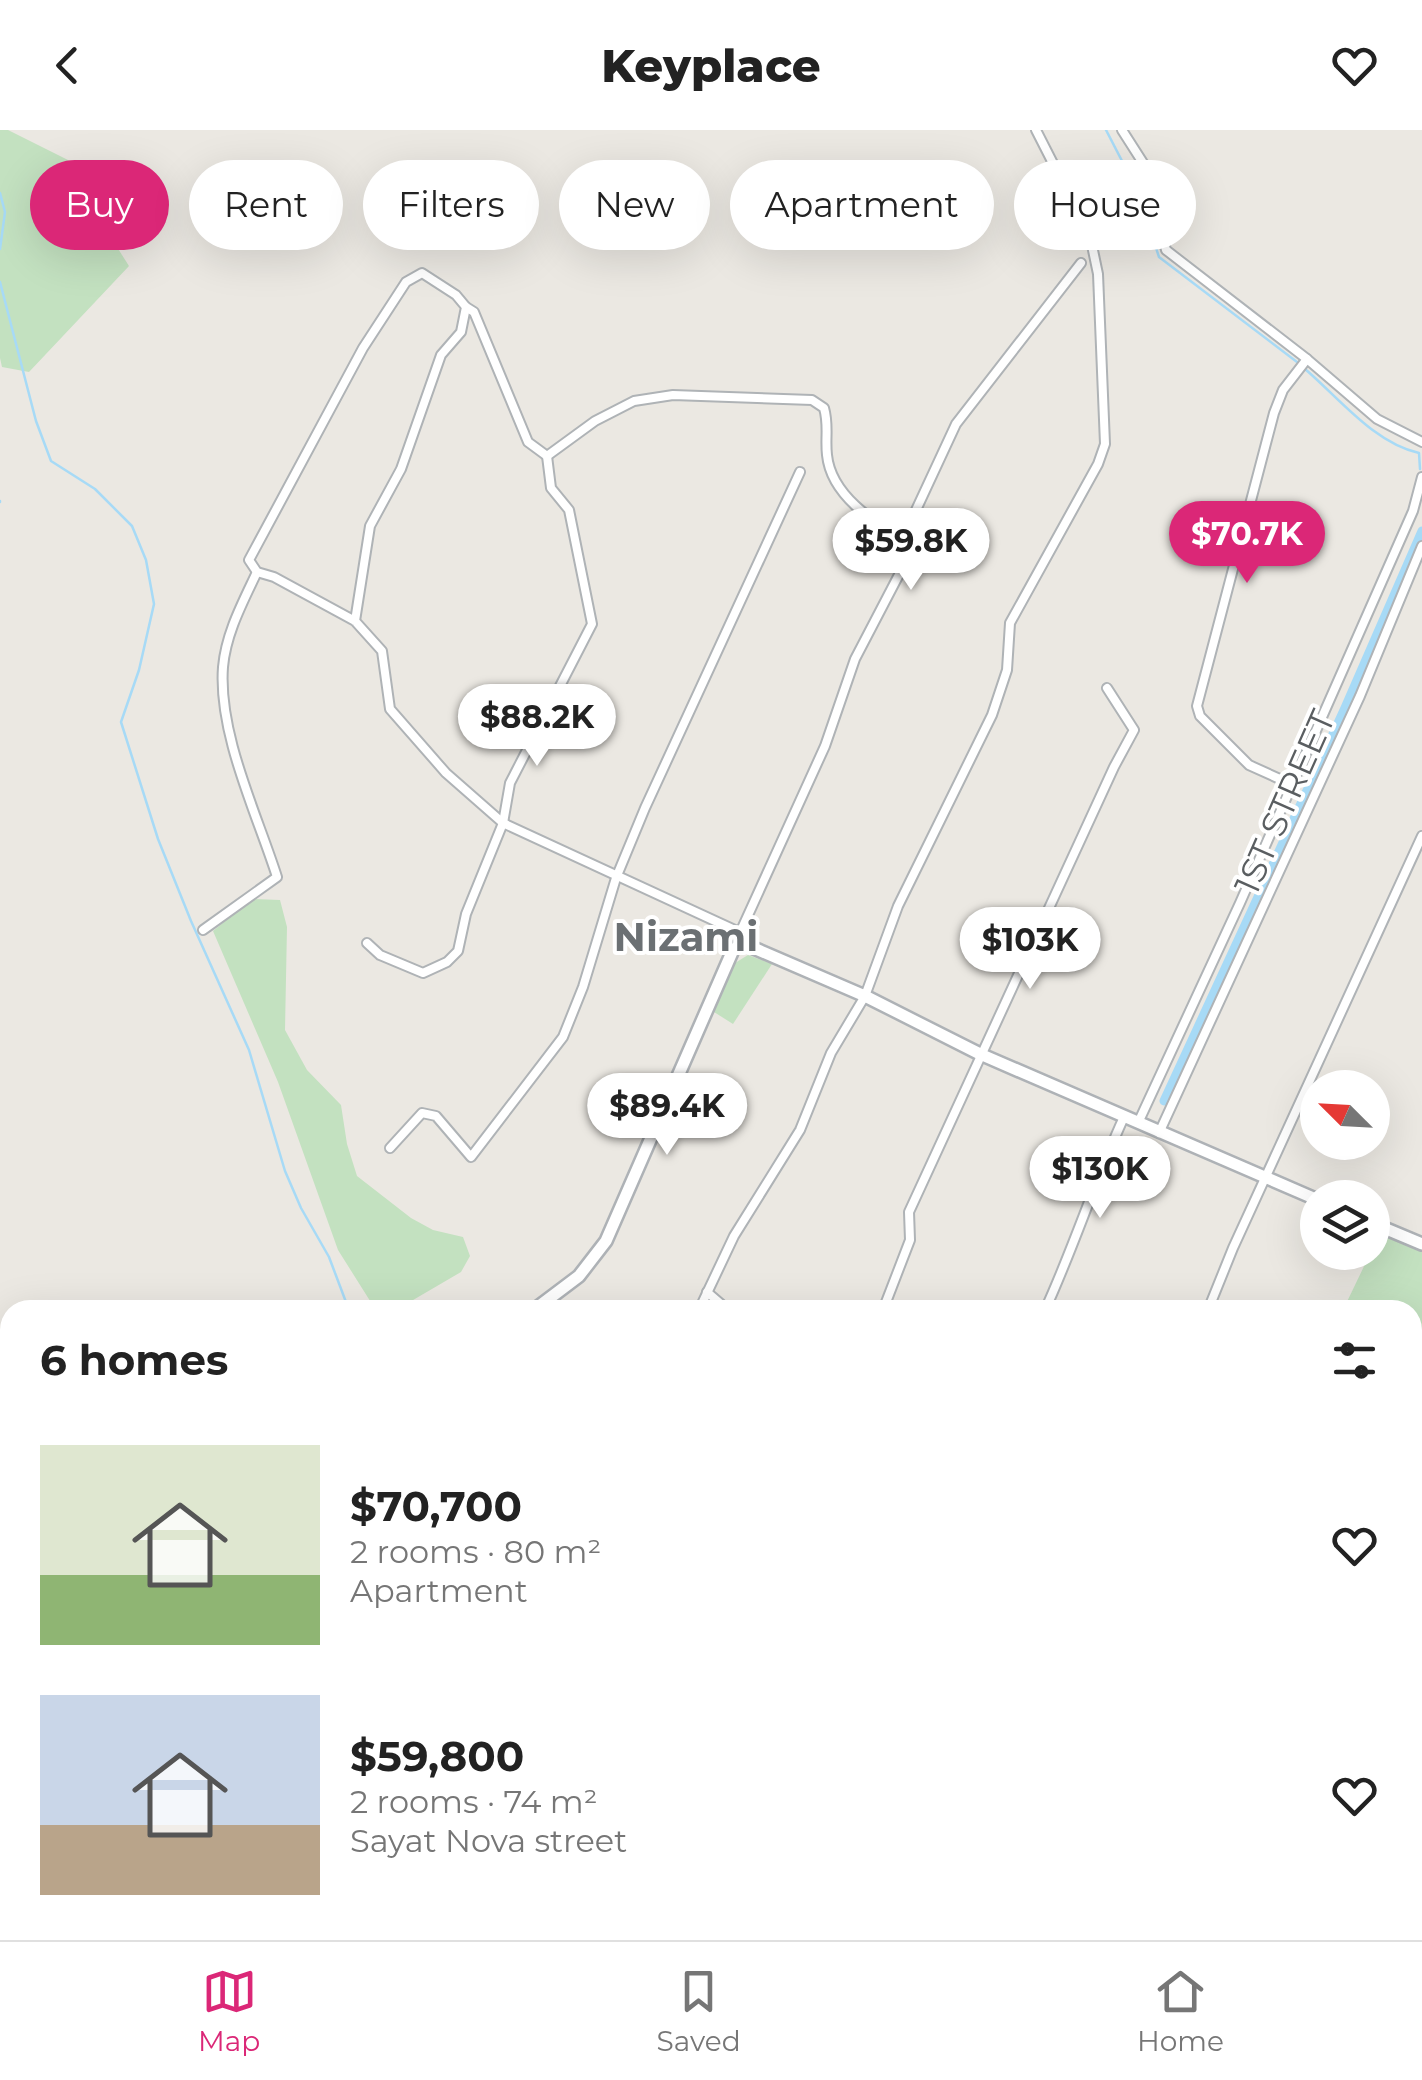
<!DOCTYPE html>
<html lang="en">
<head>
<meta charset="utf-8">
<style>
  :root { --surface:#fff; --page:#f2f2f2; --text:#222; --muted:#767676; --line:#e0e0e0; --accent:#db2777 }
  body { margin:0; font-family:Montserrat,sans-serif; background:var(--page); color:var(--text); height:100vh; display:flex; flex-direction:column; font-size:38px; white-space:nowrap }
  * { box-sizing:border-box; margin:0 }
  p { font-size:32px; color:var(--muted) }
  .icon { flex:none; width:55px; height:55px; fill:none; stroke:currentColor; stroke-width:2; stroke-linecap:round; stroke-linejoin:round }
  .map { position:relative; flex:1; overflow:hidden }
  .side { position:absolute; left:0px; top:1170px; width:1422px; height:640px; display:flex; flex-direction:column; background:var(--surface); border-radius:30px 30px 0 0; box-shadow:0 10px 40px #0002 }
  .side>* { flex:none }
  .top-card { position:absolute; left:30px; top:30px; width:1362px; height:90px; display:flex; gap:20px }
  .needle { width:65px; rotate:294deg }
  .controls { position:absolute; left:1300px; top:940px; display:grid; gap:20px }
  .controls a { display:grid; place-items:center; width:90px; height:90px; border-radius:50%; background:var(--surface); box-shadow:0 10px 40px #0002; font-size:50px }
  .price { position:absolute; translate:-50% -85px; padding:0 22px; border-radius:35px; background:#fff; color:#222; font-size:32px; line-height:65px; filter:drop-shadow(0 2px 5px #0008) }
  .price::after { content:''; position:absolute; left:50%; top:60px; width:30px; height:22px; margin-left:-15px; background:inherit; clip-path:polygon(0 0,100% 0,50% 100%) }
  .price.current { background:var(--accent); color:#fff }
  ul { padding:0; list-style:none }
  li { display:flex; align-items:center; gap:30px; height:250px; padding:0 40px }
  li span { display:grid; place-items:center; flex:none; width:280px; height:200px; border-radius:0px; color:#555 }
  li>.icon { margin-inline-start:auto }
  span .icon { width:120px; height:120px; fill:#fffc; stroke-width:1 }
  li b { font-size:42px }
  h2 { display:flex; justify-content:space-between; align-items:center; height:120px; padding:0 40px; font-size:42px }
  .pill { padding:0 35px; border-radius:45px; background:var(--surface); box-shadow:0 10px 40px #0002; font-size:35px; line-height:90px }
  .pill.current { background:var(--accent); color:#fff }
  header { display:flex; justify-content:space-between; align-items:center; height:130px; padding:0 40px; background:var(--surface); font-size:45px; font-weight:800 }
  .menu { display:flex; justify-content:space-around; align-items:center; height:140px; border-top:2px solid var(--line); background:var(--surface); font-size:28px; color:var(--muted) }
  .menu a { display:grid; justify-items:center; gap:5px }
  .menu .current { color:var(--accent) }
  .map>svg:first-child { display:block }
  .green { fill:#c3e1c0 }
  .water { fill:#a7daf6 }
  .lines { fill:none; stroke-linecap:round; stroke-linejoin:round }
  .stream { stroke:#a7daf6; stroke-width:2.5 }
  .canal { stroke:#a7daf6; stroke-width:9 }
  .minor-casing { stroke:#afb3b6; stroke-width:12 }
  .secondary-casing { stroke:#aeb2b6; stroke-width:16 }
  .primary-casing { stroke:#e3b563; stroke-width:18 }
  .minor { stroke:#fff; stroke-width:8 }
  .secondary { stroke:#fff; stroke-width:11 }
  .primary { stroke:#f7e5ab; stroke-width:12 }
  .labels { text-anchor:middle; stroke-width:8; stroke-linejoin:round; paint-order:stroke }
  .street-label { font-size:35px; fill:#5a5e61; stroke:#fff }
  .quarter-label { font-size:40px; font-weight:bold; fill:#6b7073; stroke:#fff }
</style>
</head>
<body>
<header><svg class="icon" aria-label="back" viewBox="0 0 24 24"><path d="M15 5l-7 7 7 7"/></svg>Keyplace<svg class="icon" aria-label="heart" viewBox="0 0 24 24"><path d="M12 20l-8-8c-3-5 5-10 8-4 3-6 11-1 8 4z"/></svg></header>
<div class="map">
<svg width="1422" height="1810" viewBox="0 0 1422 1810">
  <rect width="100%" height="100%" fill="#ebe8e2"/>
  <g class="green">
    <path d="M0,0H8L72,32L87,70L129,136L29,242L2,237L0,228Z"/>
    <path d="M252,769L280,770L287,797L285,900L307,940L341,975L347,1014L357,1046L411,1088L433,1100L463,1107L470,1126L461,1142L396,1180L372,1174L338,1120L278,952L213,801Z"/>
    <path d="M748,825L772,834L733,894L714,882L735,833Z"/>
    <path d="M1381,1101L1422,1118V1291L1414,1313L1412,1180H1343Z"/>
  </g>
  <path class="water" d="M930,1800H1046L1049,1810H934Z"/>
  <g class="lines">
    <g class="stream">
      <path d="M1106,0L1136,58L1159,127L1297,232"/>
      <path d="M0,63L5,82L0,119"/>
      <path d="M0,152L36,291L51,331L95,359L132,396L146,430L154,474L139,540L121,592L158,709L191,791L249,920L285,1041L301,1078L329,1127L349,1180"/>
      <path d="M1305,239C1339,268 1374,313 1419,323L1420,339"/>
      <path d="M0,371V372"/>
      <path d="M0,1306H10"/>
      <path d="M1412,1355L1422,1328"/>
      <path d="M0,1424L10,1420"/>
      <path d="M1195,1810L1199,1800"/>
    </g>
    <g class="canal">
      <path d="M1164,971L1345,578L1422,401"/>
      <path d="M896,1800L903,1810"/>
    </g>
    <g class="minor-casing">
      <g id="minor">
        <path d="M1122,0L1145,36L1166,120L1307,229L1377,289L1422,312"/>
        <path d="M466,177L474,182L528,312L547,326"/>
        <path d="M547,326L595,291L634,271L673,265L812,270L824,278C829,295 825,308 827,325C831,365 873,392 905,410"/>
        <path d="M355,491L370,396L401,339L441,225L461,202L466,177L456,165L422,143L406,152L363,218L249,430L257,442L274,447L355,491L382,521L390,579L446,643L503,693L739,802"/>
        <path d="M1293,655L1249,635L1200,586L1197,576L1274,283L1283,260L1307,229"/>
        <path d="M203,800L277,747C257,684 218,604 223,537C226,503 243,472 257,442"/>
        <path d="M739,805L825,616L855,529L904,435L905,410L910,393L956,294L1081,133"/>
        <path d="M367,813L380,825L423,843L447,832L458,821L466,784L503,693L510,653L592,494L569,380L551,358L547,326"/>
        <path d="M1138,993L1240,773L1413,381L1422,347"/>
        <path d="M1159,1003L1360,566L1422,416"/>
        <path d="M390,1018L422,983L436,986L471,1027L563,907L583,857L616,748L645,678L800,342"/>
        <path d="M707,1162L728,1180"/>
        <path d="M699,1180L734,1106L800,1000L831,923L865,866L898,776L992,585L1007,540L1010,493L1098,334L1105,314L1098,144L1090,106L1036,0"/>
        <path d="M883,1180L910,1110L909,1082L1114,637L1134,600L1107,558"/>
        <path d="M1045,1180C1074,1117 1095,1050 1124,987"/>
        <path d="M1208,1180L1233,1118L1422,706"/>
        <path d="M0,1388L10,1390"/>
        <path d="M0,1495L10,1499"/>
        <path d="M0,1683L10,1688"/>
        <path d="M0,1727L10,1731"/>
        <path d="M213,1800L235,1810"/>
        <path d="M590,1800L605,1810"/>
      </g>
    </g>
    <g class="secondary-casing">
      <g id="secondary">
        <path d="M1372,1093L1422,1114"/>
        <path d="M534,1180L579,1146L606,1111L733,820L742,813L865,866L980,924L1318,1070"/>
        <path d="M0,1781L10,1760"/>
      </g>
    </g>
    <g class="primary-casing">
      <g id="primary">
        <path d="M1412,1604L1422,1602"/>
        <path d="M60,1810L128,1800"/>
      </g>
    </g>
    <use href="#minor" class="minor"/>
    <use href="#secondary" class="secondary"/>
    <use href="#primary" class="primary"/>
  </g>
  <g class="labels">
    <g class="street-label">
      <text transform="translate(1285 672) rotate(-66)" y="12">1ST STREET</text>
    </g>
    <g class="quarter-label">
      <text x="686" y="821">Nizami</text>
    </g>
  </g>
</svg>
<div class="controls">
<a><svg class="needle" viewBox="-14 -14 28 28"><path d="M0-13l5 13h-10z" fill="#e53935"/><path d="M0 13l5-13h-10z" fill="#767676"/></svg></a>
<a><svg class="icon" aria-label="layers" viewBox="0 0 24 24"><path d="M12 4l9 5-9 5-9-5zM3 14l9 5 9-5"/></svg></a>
</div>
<b class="price current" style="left:1247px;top:456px">$70.7K</b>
<b class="price" style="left:911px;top:463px">$59.8K</b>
<b class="price" style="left:537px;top:639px">$88.2K</b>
<b class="price" style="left:1030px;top:862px">$103K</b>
<b class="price" style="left:667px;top:1028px">$89.4K</b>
<b class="price" style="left:1100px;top:1091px">$130K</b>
<div class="top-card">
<a class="pill current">Buy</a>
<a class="pill">Rent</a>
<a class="pill">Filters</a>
<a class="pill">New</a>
<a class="pill">Apartment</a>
<a class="pill">House</a>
</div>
<section class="side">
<h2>6 homes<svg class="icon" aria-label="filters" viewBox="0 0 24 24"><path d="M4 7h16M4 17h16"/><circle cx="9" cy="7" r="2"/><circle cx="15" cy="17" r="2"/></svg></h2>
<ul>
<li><span style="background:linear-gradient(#dfe7d0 65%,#8fb573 0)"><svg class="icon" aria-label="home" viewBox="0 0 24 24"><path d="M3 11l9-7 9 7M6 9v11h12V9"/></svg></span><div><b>$70,700</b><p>2 rooms · 80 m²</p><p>Apartment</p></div><svg class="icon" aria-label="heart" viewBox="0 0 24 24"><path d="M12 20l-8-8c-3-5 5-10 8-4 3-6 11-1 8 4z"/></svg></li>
<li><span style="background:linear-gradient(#c9d6e8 65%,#b9a48a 0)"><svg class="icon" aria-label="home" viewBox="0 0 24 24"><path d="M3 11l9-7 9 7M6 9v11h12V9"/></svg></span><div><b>$59,800</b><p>2 rooms · 74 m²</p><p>Sayat Nova street</p></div><svg class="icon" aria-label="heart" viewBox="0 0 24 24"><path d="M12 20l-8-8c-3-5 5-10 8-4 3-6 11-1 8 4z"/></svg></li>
</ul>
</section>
</div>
<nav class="menu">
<a class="current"><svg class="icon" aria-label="map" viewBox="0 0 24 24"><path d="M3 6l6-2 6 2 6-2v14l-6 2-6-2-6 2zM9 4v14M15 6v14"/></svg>Map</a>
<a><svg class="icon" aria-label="saved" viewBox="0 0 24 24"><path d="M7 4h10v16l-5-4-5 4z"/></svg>Saved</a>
<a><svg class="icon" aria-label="home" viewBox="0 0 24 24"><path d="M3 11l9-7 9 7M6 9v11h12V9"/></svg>Home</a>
</nav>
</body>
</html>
